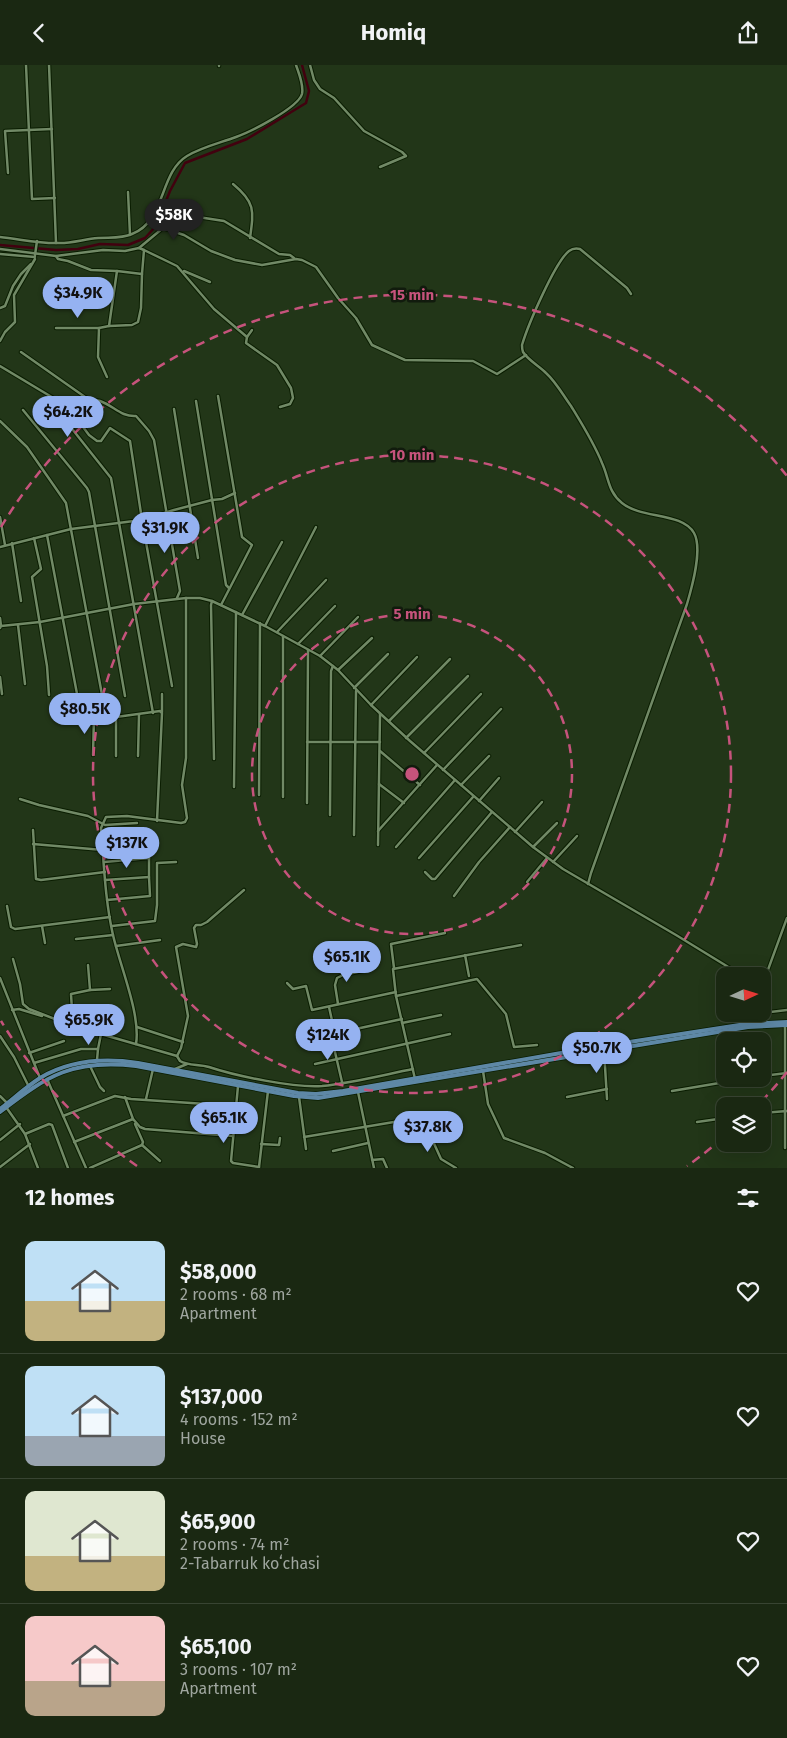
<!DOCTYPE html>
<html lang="en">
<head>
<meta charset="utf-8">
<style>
  :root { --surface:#1a2812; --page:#23301b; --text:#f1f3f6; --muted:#9fa69f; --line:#384432; --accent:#95b2f1 }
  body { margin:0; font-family:"Fira Sans",sans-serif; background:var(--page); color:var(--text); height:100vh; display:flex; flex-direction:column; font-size:19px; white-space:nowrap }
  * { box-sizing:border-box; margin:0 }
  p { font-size:16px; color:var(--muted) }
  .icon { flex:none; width:28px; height:28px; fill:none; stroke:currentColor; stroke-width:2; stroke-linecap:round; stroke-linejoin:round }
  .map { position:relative; height:1103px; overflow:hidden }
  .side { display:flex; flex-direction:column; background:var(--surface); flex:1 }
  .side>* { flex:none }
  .needle { width:32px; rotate:86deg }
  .fabs { position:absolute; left:716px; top:902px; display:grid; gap:10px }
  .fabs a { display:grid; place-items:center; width:55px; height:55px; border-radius:10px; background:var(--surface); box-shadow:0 5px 20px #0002,0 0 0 1px var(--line); font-size:25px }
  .price { position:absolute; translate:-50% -42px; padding:0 11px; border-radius:18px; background:var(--accent); color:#111; font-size:16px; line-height:32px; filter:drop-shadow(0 1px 2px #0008) }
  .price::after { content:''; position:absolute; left:50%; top:30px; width:15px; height:11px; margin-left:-8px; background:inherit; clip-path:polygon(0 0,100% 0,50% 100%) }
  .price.active { background:#222; color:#fff }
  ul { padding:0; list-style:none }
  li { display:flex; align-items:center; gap:15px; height:125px; padding:0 25px }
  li+li { border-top:1px solid var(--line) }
  li span { display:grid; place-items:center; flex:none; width:140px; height:100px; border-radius:10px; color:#555 }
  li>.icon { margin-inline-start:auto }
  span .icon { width:60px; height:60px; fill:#fffc; stroke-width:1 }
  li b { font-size:21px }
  h2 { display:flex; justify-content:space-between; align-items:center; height:60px; padding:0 25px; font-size:21px }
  header { display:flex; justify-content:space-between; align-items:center; height:65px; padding:0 25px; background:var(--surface); font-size:22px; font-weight:700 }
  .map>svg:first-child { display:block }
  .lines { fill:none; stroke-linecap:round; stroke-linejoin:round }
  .canal { stroke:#42010f; stroke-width:2.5 }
  .minor-casing { stroke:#0a1d01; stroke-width:4.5 }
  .major-casing { stroke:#0a1d01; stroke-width:5.5 }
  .minor { stroke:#718966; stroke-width:2.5 }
  .major { stroke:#5e88a6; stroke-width:4 }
  .ring { fill:none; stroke:#c6537c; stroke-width:2.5; stroke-dasharray:9 6 }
  .centre { fill:#c6537c; stroke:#111b0d; stroke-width:2.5 }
  .ring-label { font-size:15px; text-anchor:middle; font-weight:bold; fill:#c6537c; stroke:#111b0d; stroke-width:5; stroke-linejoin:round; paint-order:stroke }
</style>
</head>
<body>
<header><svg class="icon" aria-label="back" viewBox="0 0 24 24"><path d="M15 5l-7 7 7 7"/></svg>Homiq<svg class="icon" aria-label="share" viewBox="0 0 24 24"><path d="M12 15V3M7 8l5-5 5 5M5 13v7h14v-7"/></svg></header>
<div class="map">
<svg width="787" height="1103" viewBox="0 0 787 1103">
  <rect width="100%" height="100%" fill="#223618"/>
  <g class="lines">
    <path class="canal" d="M0,180L56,185L78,184L100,179L128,180L145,173L156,161L170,126L185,98L247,74L306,38L309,26L302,0"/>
    <g class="minor-casing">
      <g id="minor">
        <path d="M26,0L32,134L55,133"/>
        <path d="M49,0L56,178"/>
        <path d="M219,0V1"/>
        <path d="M310,0L314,15L320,24L334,33L364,66L402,87L406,91L380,102"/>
        <path d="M8,108L5,66L52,64"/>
        <path d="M233,119C255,137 254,145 250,173"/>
        <path d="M128,127L130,170"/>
        <path d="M198,152L224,156L279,189L290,190L294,193"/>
        <path d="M0,172C20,174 40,179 60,178C73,178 85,174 98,173C109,172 121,174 132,169C166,156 159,108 187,91C202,82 220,78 236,72C250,67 298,43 302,29C304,20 299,9 296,0"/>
        <path d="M139,183L163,163L184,170L211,186L235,195L262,200L296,194L302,195L316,202L338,233L356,253L372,280L405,295L473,296L497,309L526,290"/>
        <path d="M0,184L56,191L103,185L125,186L139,183L144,185L177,201L214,244L247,272L246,278L277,300L291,323L293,333L290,339L280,342"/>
        <path d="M0,189L35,192"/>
        <path d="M35,190L37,176"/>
        <path d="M56,191L58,194L68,196L91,205L117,206"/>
        <path d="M184,206L210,217"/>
        <path d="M0,243L5,241L13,221L21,209L31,199"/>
        <path d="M109,261L132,260L138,257L141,243L142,209"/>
        <path d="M56,263H99"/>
        <path d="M247,272L252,265"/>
        <path d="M0,276L5,267L15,257L14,230L35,194"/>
        <path d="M21,287L85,332C92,336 94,334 100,336C114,341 121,352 136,351L149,366L154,375L180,526L177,533"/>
        <path d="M0,301L55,334L56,341L69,360L111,413L153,648"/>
        <path d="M107,312L98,292L99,263L109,261L117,206L142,209L144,185"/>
        <path d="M218,331L242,472L252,480L221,540"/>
        <path d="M55,334L59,333L66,339L89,370L97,376H101L110,363L130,376L142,455L172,621"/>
        <path d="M196,336L226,520L229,523"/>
        <path d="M174,344L198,493"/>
        <path d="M23,345L87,423L89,427L125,631"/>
        <path d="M0,356L27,382L66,438L106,651"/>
        <path d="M0,452L5,480"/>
        <path d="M47,470L81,650L116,652L160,646L162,648L157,756"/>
        <path d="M34,473L41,504L32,512L47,601L49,630"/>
        <path d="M12,478L21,536"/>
        <path d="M0,482L71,464L142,455L174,445L212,435L222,434L235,428"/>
        <path d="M212,536L211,540L214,694"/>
        <path d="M242,550L282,477"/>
        <path d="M0,553L1,561"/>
        <path d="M18,560L25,619"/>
        <path d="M265,561L316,462"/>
        <path d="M0,563L1,561L40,557L134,539L186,533H200L212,536L265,561L320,591L338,605L371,640L410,676L533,782L563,804L676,870L743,911"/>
        <path d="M277,567L326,515"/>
        <path d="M283,571V732"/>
        <path d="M298,579L335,541"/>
        <path d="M320,591L358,552"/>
        <path d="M338,605L372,573"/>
        <path d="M0,612L2,629"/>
        <path d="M354,623L388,589"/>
        <path d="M162,629V647"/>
        <path d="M371,640L417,592"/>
        <path d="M389,656L450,594"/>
        <path d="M406,673L468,611"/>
        <path d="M307,677H380"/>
        <path d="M380,686L420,720"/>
        <path d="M424,688L481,629"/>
        <path d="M93,690L94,651"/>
        <path d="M116,691V652"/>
        <path d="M138,691L139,650"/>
        <path d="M443,705L501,644"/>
        <path d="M379,719L404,738"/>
        <path d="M461,720L489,691"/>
        <path d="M234,722L236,547"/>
        <path d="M259,730L260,558"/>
        <path d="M20,734L39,740L88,751L105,760L137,758"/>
        <path d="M479,736L499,713"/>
        <path d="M307,738L308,585"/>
        <path d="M330,750L331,606L333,601"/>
        <path d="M33,765L36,814L41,815L105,807"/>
        <path d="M378,766L437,700"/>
        <path d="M515,767L542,737"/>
        <path d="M354,770L356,626"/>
        <path d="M33,779L103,785"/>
        <path d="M102,779L151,775"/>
        <path d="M378,780L380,649"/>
        <path d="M396,782L455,715"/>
        <path d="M533,782L557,758"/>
        <path d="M419,793L473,732"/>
        <path d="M104,797L149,793"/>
        <path d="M553,797L577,771"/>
        <path d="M425,807L432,814H435L492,747"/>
        <path d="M105,815L149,812V784"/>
        <path d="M527,817L547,793"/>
        <path d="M588,819L591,808L687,539C692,522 703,484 694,468C682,447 641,454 622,438C608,427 609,413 602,398C594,378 582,359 571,341C563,330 556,317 546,308C539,301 528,295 523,287C522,284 522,282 522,280C528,260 555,197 569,186C573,183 576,183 580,184L627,223L631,229"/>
        <path d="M454,831L479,797L510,762"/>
        <path d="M107,835L150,831L149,812"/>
        <path d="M7,841L11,862L15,864L110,852"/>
        <path d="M42,861L45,878"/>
        <path d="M112,861L155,856L157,840V798L176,797"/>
        <path d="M76,874L113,870"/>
        <path d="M116,881L160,875"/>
        <path d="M465,890L469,911"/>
        <path d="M13,894L20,919L23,939L29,944L73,961L177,991"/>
        <path d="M88,900L90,925"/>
        <path d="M394,903L391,879L445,868"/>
        <path d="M0,913L40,1013"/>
        <path d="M287,918L293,924L306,921L312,945L396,927"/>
        <path d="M762,921L787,853"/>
        <path d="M396,931L477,914L506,949L514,982L537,980"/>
        <path d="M338,939L335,920L337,913L343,910L367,905"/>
        <path d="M329,942L335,969"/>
        <path d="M12,945L19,944L42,951"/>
        <path d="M762,948L787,945"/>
        <path d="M73,949L114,946"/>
        <path d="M747,950L755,949"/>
        <path d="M402,958L441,950"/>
        <path d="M746,959L747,949"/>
        <path d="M785,960V1083"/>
        <path d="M73,961L71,929L90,925L110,924"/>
        <path d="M137,962L183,977"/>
        <path d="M331,970L342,1017"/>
        <path d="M0,971L14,992L29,1022"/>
        <path d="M300,976L402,954"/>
        <path d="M136,979C141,950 120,901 113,870C105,835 104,799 101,763L106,752L127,751L181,758L185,757L187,753L182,720L186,693V533"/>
        <path d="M604,985L607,1034"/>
        <path d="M29,988L64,976"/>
        <path d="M177,991L180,996C188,1001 199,999 209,1002C236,1011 294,1023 322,1021C352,1018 383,1010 413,1004"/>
        <path d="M177,991L181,983L188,951L176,882L183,879L196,882L197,879L194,863L196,860H201L207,857L244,825"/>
        <path d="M97,995L98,984L101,969"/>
        <path d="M34,998L81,984H98"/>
        <path d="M315,999L450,969"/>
        <path d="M90,1001L100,1022L104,1026"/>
        <path d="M175,1004L187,999"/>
        <path d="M483,1006L488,1039L504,1073L545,1088L573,1103"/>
        <path d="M762,1011L787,1008"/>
        <path d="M47,1014L86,1103"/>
        <path d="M415,1014L396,931L393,904L521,880"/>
        <path d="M238,1021L231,1096L233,1098L259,1102"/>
        <path d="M672,1026L743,1014"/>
        <path d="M358,1027L374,1103"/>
        <path d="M0,1031L7,1038"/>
        <path d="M125,1032L133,1054"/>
        <path d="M299,1032L306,1084"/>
        <path d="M567,1032L607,1024"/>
        <path d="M146,1034L153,1004"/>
        <path d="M6,1042L25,1069L38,1103"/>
        <path d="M762,1048L787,1046"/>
        <path d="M63,1051L115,1031L131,1034L236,1041"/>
        <path d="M422,1052L441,1094L456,1103"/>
        <path d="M697,1057L725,1053"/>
        <path d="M25,1069L49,1059L52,1060L68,1103"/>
        <path d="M304,1072L436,1050"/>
        <path d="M0,1075L20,1059"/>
        <path d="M74,1077L133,1054L140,1062L145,1064L233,1071"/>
        <path d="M261,1079L279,1080L280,1073"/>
        <path d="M142,1080L160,1096"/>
        <path d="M333,1086L368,1078"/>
        <path d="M372,1095L383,1094L387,1103"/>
        <path d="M0,1102L30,1079"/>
        <path d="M259,1102L268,1026"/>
        <path d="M90,1103L142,1080L143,1077L135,1059"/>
      </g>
    </g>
    <g class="major-casing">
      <g id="major">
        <path d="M0,1044C13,1034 26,1022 40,1013C70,995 105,993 138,998L298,1028L316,1029L343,1026L584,984L746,959L787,957"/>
        <path d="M0,1047C48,1010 73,994 136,1001L294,1031L318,1033L748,962L787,960"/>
      </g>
    </g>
    <use href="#minor" class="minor"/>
    <use href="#major" class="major"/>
  </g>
  <g class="ring">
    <circle cx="412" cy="709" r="160"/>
    <circle cx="412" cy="709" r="319"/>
    <path d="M787 1007A479 479 0 0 1 759 1039M723 1073A479 479 0 0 1 687 1101M137 1101A479 479 0 0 1 1 956M1 462A479 479 0 0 1 787 411"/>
  </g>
  <circle cx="412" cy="709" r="8" class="centre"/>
  <g class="ring-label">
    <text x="412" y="235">15 min</text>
    <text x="412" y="395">10 min</text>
    <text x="412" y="554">5 min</text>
  </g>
</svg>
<div class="fabs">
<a><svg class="needle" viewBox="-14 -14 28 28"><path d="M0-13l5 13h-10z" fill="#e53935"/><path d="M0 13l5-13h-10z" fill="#9fa69f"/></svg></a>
<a><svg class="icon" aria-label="locate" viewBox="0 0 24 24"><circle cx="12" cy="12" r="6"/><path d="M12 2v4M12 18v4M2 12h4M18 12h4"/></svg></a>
<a><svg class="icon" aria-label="layers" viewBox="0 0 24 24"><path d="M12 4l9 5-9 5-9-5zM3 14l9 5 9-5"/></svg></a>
</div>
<b class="price active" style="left:174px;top:176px">$58K</b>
<b class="price" style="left:78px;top:254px">$34.9K</b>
<b class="price" style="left:68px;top:373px">$64.2K</b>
<b class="price" style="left:165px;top:489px">$31.9K</b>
<b class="price" style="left:85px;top:670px">$80.5K</b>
<b class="price" style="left:127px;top:804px">$137K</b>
<b class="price" style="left:347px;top:918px">$65.1K</b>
<b class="price" style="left:89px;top:981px">$65.9K</b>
<b class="price" style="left:328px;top:996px">$124K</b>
<b class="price" style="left:597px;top:1009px">$50.7K</b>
<b class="price" style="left:224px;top:1079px">$65.1K</b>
<b class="price" style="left:428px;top:1088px">$37.8K</b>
</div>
<section class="side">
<h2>12 homes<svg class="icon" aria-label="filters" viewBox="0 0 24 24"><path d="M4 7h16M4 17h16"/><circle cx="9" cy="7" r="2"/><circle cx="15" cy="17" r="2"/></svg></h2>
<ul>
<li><span style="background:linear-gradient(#bfe0f5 60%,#c2b280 0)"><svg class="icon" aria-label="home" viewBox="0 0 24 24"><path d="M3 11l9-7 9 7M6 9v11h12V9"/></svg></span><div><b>$58,000</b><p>2 rooms · 68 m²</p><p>Apartment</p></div><svg class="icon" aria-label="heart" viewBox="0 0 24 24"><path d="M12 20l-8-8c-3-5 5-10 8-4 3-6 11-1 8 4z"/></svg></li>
<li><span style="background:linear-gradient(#bfe0f5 70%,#9aa5b1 0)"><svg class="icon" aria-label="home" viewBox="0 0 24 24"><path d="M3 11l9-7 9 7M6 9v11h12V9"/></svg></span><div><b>$137,000</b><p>4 rooms · 152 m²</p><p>House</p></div><svg class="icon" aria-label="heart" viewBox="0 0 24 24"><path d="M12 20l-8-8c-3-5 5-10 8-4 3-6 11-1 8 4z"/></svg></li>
<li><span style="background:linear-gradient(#dfe7d0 65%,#c2b280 0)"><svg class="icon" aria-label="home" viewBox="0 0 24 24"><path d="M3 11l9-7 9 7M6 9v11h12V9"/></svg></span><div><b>$65,900</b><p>2 rooms · 74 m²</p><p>2-Tabarruk koʻchasi</p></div><svg class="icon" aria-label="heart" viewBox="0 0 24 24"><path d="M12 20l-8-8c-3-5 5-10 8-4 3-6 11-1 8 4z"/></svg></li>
<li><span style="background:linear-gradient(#f6c9c9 65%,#b9a48a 0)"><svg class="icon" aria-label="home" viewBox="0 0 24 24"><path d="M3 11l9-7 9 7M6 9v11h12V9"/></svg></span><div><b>$65,100</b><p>3 rooms · 107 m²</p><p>Apartment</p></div><svg class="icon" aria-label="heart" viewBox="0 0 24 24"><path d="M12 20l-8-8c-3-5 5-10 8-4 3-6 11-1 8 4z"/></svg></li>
</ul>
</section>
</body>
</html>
